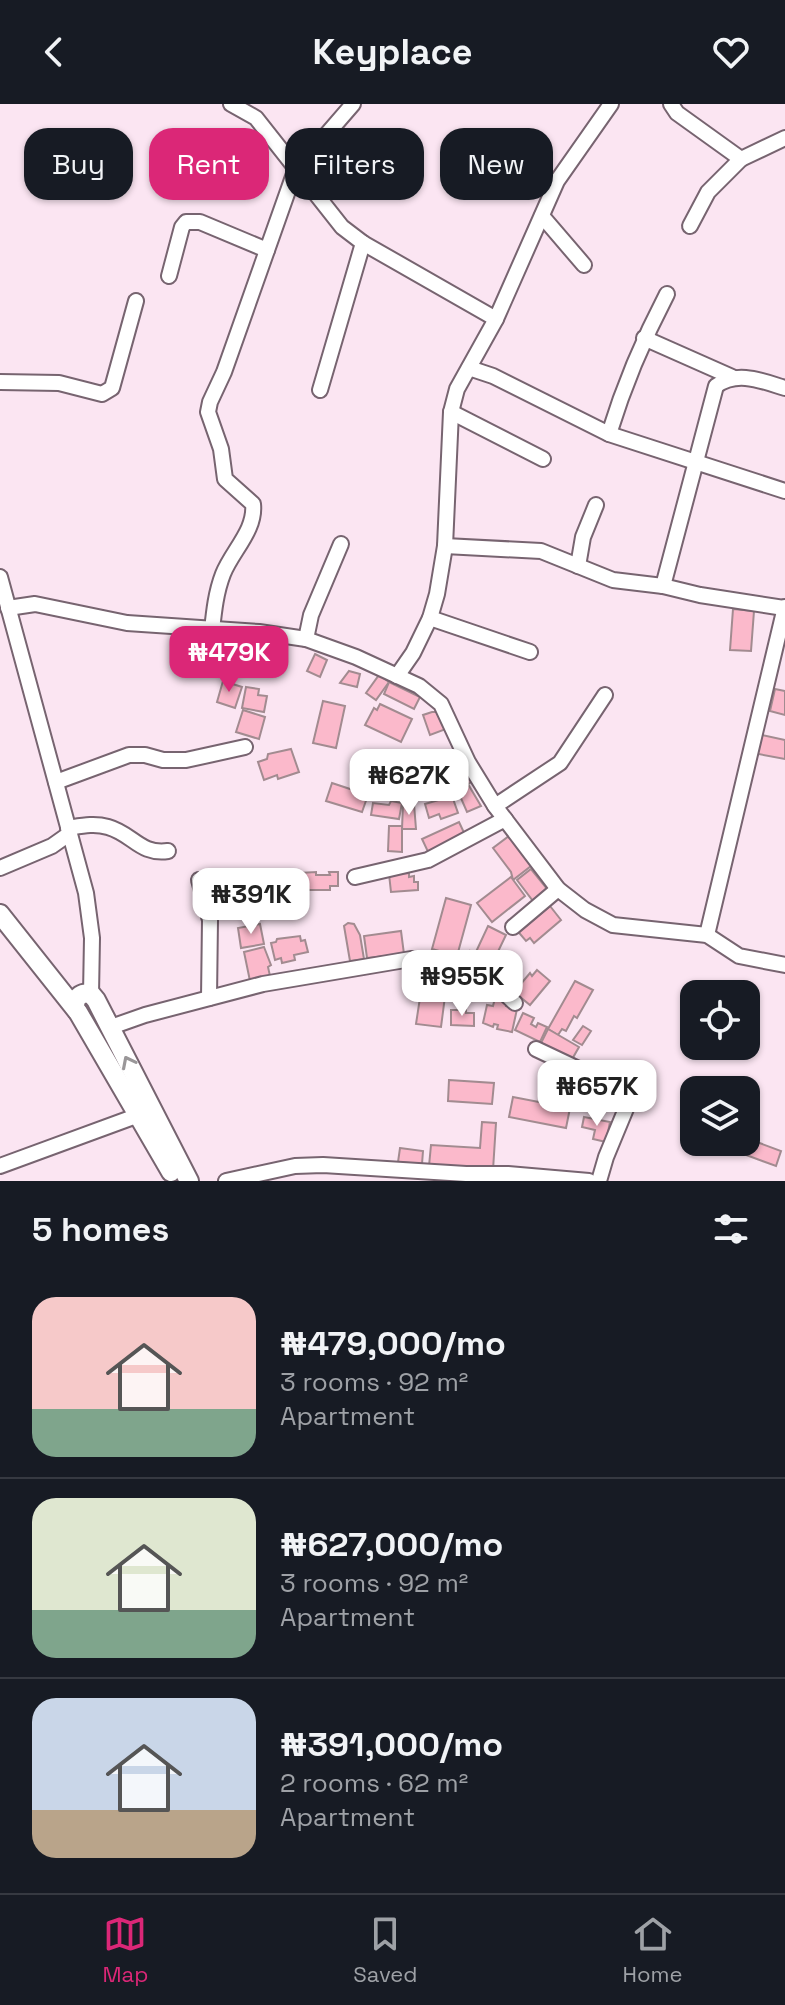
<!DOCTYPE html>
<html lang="en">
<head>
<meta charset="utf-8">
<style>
  :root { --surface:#171b24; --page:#242831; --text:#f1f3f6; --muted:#9ea1a6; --line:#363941; --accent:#db2777 }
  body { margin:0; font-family:"Space Grotesk",sans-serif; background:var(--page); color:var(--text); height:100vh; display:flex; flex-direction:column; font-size:30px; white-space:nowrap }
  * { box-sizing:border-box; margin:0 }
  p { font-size:26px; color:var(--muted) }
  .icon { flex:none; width:44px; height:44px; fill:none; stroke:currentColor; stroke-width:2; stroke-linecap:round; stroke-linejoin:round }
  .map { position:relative; height:1077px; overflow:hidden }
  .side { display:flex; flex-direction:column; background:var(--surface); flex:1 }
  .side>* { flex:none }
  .top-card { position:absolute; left:24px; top:24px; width:738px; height:72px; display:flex; gap:16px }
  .tools { position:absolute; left:680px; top:876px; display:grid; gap:16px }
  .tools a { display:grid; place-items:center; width:80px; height:80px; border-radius:16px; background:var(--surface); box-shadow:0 2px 6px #0004; font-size:40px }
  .price { position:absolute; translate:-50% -68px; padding:0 18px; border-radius:16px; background:#fff; color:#222; font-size:26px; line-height:52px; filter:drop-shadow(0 2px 4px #0008) }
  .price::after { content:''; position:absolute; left:50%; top:48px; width:24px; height:18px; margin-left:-12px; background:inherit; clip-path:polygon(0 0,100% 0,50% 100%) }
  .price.current { background:var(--accent); color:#fff }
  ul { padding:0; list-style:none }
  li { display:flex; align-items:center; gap:24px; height:200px; padding:0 32px }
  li+li { border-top:2px solid var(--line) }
  li span { display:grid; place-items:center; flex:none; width:224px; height:160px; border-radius:24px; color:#555 }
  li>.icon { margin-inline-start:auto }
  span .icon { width:96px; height:96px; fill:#fffc; stroke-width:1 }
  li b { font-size:34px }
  h2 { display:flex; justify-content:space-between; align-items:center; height:96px; padding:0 32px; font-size:34px }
  .pill { padding:0 28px; border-radius:24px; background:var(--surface); box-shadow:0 2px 6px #0004; font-size:28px; line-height:72px }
  .pill.current { background:var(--accent); color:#fff }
  header { display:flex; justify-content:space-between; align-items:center; height:104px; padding:0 32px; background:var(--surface); font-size:36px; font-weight:600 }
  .tab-bar { display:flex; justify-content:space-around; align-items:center; height:112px; border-top:2px solid var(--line); background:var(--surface); font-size:22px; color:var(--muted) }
  .tab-bar a { display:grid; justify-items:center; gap:4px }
  .tab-bar .current { color:var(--accent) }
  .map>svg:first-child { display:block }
  .building { fill:#fbb9cb; stroke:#a28b90; stroke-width:2 }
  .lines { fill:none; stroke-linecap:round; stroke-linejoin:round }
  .minor-casing { stroke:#776470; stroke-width:18 }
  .major-casing { stroke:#776470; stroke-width:22 }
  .minor { stroke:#fff; stroke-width:14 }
  .major { stroke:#fff; stroke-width:18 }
  .oneway { stroke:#9a9799 }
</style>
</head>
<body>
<header><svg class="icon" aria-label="back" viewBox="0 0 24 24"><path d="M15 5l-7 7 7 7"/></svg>Keyplace<svg class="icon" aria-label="heart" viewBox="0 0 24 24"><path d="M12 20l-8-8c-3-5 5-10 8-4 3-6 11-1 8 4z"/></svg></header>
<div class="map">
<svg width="785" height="1077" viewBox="0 0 785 1077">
  <rect width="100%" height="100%" fill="#fbe5f2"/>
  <g class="building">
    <path d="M733,505L754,507L751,547L730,546Z"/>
    <path d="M315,550L327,556L320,573L307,567Z"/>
    <path d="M349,567L360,570L357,583L340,579Z"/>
    <path d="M379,571L389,578L376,596L366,589Z"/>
    <path d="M223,577L242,583L235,604L217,598Z"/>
    <path d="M389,578L420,593L414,605L384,590Z"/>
    <path d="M246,583L259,585L258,591L267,592L264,608L242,604Z"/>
    <path d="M775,585L785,587V611L770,607Z"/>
    <path d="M323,597L345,602L336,644L313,639Z"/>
    <path d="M380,600L412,615L401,638L365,621L374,604L377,606Z"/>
    <path d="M243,606L265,613L259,635L236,628Z"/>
    <path d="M432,608H440L446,625L430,631L423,611Z"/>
    <path d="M757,630L785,636V655L753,649Z"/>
    <path d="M291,645L299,668L278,675L277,671L264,676L258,658L267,655L268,650Z"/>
    <path d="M469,669L473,677L468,680L481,702L467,708L453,676Z"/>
    <path d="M332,679L368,691L362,708L326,697Z"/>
    <path d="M452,692L458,709L441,715L439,710L429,714L425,700Z"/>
    <path d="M391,697L402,699L399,715L371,711L373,699L389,701Z"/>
    <path d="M403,700H414L416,725H402Z"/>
    <path d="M459,718L467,735L430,752L422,735Z"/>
    <path d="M389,722H402V748L388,747Z"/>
    <path d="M509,732L531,762L513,776L511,768L493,744Z"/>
    <path d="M531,765L548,786L533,797L517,776Z"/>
    <path d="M316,768V771H330L329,768H338V782H330V786H299V769Z"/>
    <path d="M409,769V773L414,772V778H418V786L391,788L389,770Z"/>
    <path d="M511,773L525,792L492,818L477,799Z"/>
    <path d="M281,782L284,809L247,813L244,791L255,789V785Z"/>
    <path d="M446,794L471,801L457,852L432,845Z"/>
    <path d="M550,802L561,816L534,839L530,834L526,837L515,824L523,817L526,822Z"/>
    <path d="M348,819L354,820L360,831L364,855L350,857L344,822Z"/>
    <path d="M260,820L264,840L241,844L238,824Z"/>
    <path d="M488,822L506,831L492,860L478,852L472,863L464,859L470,847L475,850Z"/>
    <path d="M401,827L404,850L367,854L364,832Z"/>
    <path d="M300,832L301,837L305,836L308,848L294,851L295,856L282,859L281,854L275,856L271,839L276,838L277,835Z"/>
    <path d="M264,843L271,861L268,863L270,872L250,877L244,848Z"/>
    <path d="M537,866L550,877L530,901L514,888L530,869L532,872Z"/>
    <path d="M423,874L447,877L441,923L416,920Z"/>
    <path d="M575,877L593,886L577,914L574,912L566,927L562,925L558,931L548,925Z"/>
    <path d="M495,894L507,897L506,902L517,905L512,928L497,925L498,921L494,920L493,923L483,919L487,901L493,902Z"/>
    <path d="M460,904H466V909H474V922L451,921V906H460Z"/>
    <path d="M523,909L534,914L531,920L536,923L538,919L547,923L540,938L515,926Z"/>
    <path d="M583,922L591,927L582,941L573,936Z"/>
    <path d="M548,925L579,943L571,957L541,939Z"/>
    <path d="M449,976L494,979L492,1000L448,997Z"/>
    <path d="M513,993L570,1004L566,1024L509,1013Z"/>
    <path d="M584,1013L610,1018L606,1038L593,1035L595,1026L582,1023Z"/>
    <path d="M482,1018L496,1019L493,1066L429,1062L431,1041L480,1044Z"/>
    <path d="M746,1034L781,1047L776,1062L738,1048Z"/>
    <path d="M400,1044L423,1047L422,1060L398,1058Z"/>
  </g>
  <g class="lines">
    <g class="minor-casing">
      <g id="minor">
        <path d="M231,0L256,14L342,123L363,139L496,215"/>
        <path d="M671,0L677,9L741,55L785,34"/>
        <path d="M542,112L584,161"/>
        <path d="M690,122L708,88L741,55"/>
        <path d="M169,172L182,123L186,118H200L267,146"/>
        <path d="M644,234L732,273"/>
        <path d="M469,264L493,272L609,330L785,387"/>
        <path d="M0,278L59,279L102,290L112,284L136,197"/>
        <path d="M320,286L363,139"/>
        <path d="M451,308L543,355"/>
        <path d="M609,330C624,281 643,236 667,190"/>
        <path d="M445,442L541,447L613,476L663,482L700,491L784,504"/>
        <path d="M578,462L583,433L596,401"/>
        <path d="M0,473L86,789L92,834L91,890"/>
        <path d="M663,482L716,282C737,266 762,277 785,284"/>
        <path d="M8,504L35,500L127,519L259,528L306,535L356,553L419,582L441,600L468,658L495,702L558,785L585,806L613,821L707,831L739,852L785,861"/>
        <path d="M430,514L530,548"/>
        <path d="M212,526C214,507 216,488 223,470C232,447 256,426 253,400L225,375L221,345L208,308L210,298L224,268L295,67L353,0"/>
        <path d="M306,535L311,511L341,440"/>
        <path d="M397,572L413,549L430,514L437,490L445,442L451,308L457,285L496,215L557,77L611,0"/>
        <path d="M56,678L129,651H145L163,656H186L245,643"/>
        <path d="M495,702L560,659L605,591"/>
        <path d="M68,724C81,722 94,719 108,723C133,730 140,751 168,747"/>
        <path d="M0,764L52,742L69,730"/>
        <path d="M355,773L428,756L505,715"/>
        <path d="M199,776L210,816L209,894"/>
        <path d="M513,823L558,785"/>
        <path d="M707,831L785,503"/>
        <path d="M111,923L145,911L263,880L411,855L439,857L470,864L497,882L515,899"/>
        <path d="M536,945L629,989L630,995L606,1053L599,1077"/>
        <path d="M0,1062L139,1011"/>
        <path d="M226,1077L295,1062L323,1061L466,1070H508L589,1077"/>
      </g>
    </g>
    <g class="major-casing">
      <g id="major">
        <path d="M0,810L77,907"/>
        <path d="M75,901C76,892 82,888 91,890L96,896L189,1077"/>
        <path d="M78,908L171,1068"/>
      </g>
    </g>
    <use href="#minor" class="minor"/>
    <use href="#major" class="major"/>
  </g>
  <defs><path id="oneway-chevron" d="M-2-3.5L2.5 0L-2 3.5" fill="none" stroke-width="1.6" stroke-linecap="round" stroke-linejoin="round" transform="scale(2)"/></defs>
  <use class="oneway" href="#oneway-chevron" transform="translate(128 958) rotate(-117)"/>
</svg>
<div class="tools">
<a><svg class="icon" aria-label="locate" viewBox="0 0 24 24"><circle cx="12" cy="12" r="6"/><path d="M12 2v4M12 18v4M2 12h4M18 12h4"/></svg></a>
<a><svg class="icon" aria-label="layers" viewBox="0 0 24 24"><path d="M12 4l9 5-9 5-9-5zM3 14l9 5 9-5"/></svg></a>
</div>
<b class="price current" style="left:229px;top:590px">₦479K</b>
<b class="price" style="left:409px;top:713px">₦627K</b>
<b class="price" style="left:251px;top:832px">₦391K</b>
<b class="price" style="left:462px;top:914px">₦955K</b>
<b class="price" style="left:597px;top:1024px">₦657K</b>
<div class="top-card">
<a class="pill">Buy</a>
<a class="pill current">Rent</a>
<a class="pill">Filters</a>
<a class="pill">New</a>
</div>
</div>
<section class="side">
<h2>5 homes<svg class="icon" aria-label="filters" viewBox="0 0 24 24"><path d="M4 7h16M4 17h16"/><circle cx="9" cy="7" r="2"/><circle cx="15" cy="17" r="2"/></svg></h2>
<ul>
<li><span style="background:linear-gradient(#f6c9c9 70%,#7fa58c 0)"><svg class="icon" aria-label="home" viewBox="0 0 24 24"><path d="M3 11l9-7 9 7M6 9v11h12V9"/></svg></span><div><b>₦479,000/mo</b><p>3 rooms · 92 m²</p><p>Apartment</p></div></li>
<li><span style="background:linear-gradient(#dfe7d0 70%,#7fa58c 0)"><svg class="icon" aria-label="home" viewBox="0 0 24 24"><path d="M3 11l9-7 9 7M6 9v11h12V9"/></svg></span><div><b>₦627,000/mo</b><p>3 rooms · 92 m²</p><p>Apartment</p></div></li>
<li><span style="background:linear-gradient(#c9d6e8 70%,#b9a48a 0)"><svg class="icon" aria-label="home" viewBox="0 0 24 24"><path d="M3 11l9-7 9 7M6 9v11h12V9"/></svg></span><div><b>₦391,000/mo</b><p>2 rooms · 62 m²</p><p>Apartment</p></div></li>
</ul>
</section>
<nav class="tab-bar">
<a class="current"><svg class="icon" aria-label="map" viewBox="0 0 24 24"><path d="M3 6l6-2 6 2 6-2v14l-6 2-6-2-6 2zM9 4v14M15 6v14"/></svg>Map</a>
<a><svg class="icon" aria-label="saved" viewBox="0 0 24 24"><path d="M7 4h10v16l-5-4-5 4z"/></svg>Saved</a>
<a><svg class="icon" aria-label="home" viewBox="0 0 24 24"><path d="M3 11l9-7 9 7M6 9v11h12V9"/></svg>Home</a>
</nav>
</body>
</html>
